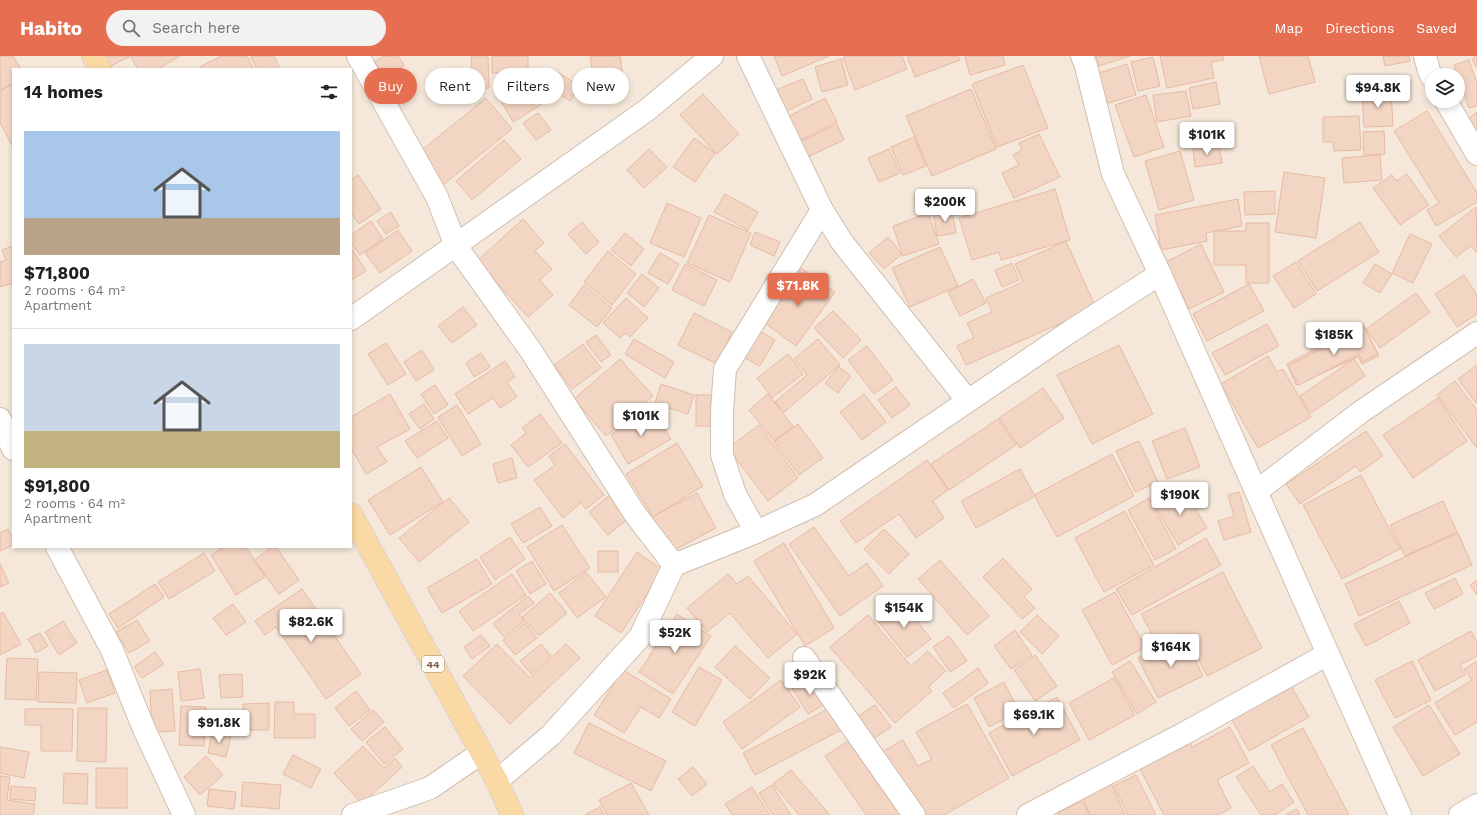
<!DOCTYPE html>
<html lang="en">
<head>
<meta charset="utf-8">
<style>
  :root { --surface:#fff; --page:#f2f2f2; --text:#202124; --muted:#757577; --line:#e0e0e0; --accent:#e76f51 }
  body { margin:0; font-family:"Work Sans",sans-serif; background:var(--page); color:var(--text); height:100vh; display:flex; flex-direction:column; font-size:15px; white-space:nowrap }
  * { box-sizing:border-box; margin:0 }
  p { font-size:13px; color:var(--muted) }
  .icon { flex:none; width:22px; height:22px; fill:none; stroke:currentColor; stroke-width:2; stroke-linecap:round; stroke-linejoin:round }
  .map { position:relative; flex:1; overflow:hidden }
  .panel { position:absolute; left:12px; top:12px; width:340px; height:480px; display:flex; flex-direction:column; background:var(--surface); border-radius:0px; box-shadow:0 2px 6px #0003 }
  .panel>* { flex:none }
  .guide { position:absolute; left:364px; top:12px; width:380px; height:36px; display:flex; gap:8px }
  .buttons { position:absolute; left:1425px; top:12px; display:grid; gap:8px }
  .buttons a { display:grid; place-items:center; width:40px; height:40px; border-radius:50%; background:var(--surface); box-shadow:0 2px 6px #0003; font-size:20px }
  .price { position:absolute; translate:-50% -34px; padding:0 9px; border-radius:4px; background:#fff; color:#222; font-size:13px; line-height:26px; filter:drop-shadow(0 1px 2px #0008) }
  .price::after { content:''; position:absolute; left:50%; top:24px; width:12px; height:9px; margin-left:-6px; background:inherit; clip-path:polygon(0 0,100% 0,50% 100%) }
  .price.selected { background:var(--accent); color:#fff }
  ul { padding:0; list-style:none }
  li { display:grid; align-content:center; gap:8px; height:212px; padding:0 12px }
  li+li { border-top:1px solid var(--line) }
  li span { display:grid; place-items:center; height:124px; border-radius:0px; color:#555 }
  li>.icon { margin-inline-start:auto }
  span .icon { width:72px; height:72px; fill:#fffc; stroke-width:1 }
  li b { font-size:17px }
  h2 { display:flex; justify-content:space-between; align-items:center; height:48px; padding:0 12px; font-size:17px }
  .chip { padding:0 14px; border-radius:18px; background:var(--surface); box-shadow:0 2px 6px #0003; font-size:14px; line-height:36px }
  .chip.selected { background:var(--accent); color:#fff }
  header { display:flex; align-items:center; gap:24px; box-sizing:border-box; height:56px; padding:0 20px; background:var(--accent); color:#fff }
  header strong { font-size:19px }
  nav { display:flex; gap:22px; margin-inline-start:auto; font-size:14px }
  .search { width:280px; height:36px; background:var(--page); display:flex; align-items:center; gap:10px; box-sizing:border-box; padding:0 14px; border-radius:22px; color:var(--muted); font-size:15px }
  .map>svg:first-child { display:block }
  .residential { fill:#f5e8da; fill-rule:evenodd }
  .building { fill:#f3d5c3; stroke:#e6bba3 }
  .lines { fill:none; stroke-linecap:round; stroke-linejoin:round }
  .minor-casing { stroke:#d1beb0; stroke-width:24 }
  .major-casing { stroke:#dad1cd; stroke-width:24 }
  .minor { stroke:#fff; stroke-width:22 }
  .major { stroke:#fbd9a5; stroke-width:22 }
  .labels { text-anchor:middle; stroke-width:3.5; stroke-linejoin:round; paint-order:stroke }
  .shield { fill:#fffaf3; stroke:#a28b7f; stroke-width:1 }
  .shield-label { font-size:10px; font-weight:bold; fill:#7a5c4d }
</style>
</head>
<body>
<header>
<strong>Habito</strong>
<div class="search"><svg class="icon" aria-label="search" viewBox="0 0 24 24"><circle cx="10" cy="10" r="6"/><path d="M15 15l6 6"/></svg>Search here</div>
<nav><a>Map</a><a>Directions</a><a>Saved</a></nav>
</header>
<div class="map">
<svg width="1477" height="759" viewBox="0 0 1477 759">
  <rect width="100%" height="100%" fill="#fdf6ec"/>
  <path class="residential" d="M0,0H1477V759H0ZM13,13H351V491H13ZM1432,19H1458V45H1432Z"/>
  <g class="building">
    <path d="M0,0H13L21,13H13V27L0,35Z"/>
    <path d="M103,0H129V1L109,11Z"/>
    <path d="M130,0H180L158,13H138Z"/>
    <path d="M222,0H247L253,13H202L201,10Z"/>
    <path d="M252,0H274L280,13H257L251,1Z"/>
    <path d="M384,0H398L404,9L385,22L375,6Z"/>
    <path d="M492,0H528V16L492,17Z"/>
    <path d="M590,0H620L625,36L596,40Z"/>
    <path d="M774,0H829L782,20Z"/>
    <path d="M847,0H902L907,13L855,34L843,2Z"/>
    <path d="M907,0H958L960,4L915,21Z"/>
    <path d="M965,0H1003L1005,9L970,19Z"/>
    <path d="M1096,0H1130L1099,10Z"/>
    <path d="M1160,0H1223L1224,4L1211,6L1214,22L1167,32Z"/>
    <path d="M1259,0H1308L1315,26L1269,38Z"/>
    <path d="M1383,0H1409L1410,5L1385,10Z"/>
    <path d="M1477,0V12L1472,3Z"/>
    <path d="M471,1H488L489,32L472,33Z"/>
    <path d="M1153,1L1160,30L1138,35L1131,6Z"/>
    <path d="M841,3L848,29L822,36L815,11Z"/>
    <path d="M1469,4L1477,27V50L1469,52L1454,9Z"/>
    <path d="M1127,8L1136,39L1105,48L1096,18Z"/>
    <path d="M1023,9L1048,72L997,91L972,28Z"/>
    <path d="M554,14L580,30L570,45L544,28Z"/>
    <path d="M524,17L542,48L513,66L495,34Z"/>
    <path d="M803,23L812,43L782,57L773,35Z"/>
    <path d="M1216,26L1220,48L1193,53L1189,32Z"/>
    <path d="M13,28V91L0,67V35Z"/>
    <path d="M971,33L996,93L932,120L906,60Z"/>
    <path d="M1186,35L1191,60L1157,66L1153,39Z"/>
    <path d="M1391,35L1393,70L1364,71L1362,36Z"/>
    <path d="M703,38L739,78L717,98L680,59Z"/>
    <path d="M1146,39L1164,91L1134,101L1115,49Z"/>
    <path d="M486,42L512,73L443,129L417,98Z"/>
    <path d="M825,42L837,66L795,87L783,63Z"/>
    <path d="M1427,55L1477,137V146L1436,170L1427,154L1439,147L1394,75Z"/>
    <path d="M1477,56V86L1462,68Z"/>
    <path d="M538,57L551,74L536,84L523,67Z"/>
    <path d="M1359,60L1361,94L1334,95L1333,86H1323V61Z"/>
    <path d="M837,68L844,84L801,104L794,89Z"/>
    <path d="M1384,75L1385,98L1364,99L1363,76Z"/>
    <path d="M1039,78L1060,121L1014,142L1002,117L1019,109L1013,99L1022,94L1019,87Z"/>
    <path d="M914,81L926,110L903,119L891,91Z"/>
    <path d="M694,82L715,97L695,126L673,111Z"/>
    <path d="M504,84L521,103L472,144L456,125Z"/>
    <path d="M1219,88L1222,107L1195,111L1193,92Z"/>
    <path d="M649,93L667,111L644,132L627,114Z"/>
    <path d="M889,93L900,117L879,126L868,102Z"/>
    <path d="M1180,95L1194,144L1159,154L1145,105Z"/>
    <path d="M1380,99L1382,124L1344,127L1342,102Z"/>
    <path d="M1284,116L1325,122L1316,182L1275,176Z"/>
    <path d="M1407,118L1429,149L1400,169L1373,132L1392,119L1396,125Z"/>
    <path d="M358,119L381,153L359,168L351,157V124Z"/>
    <path d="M1055,133L1070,184L1001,204L999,196L972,204L959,162Z"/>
    <path d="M1275,135V158L1245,159L1244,136Z"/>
    <path d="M725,138L758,156L748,174L714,156Z"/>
    <path d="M1238,143L1242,170L1206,177L1207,185L1161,194L1155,159Z"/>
    <path d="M667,147L701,162L684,201L650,187Z"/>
    <path d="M1476,151L1477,197L1471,190L1456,201L1439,180Z"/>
    <path d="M952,153L956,177L937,180L933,157Z"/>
    <path d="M391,156L399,170L386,178L377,165Z"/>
    <path d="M928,157L939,188L903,200L893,170Z"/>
    <path d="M709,159L751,177L730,226L687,207Z"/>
    <path d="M523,163L544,187L535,195L552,213L540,224L553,239L528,261L477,205Z"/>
    <path d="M371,165L383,183L360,199L351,187V179Z"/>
    <path d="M582,166L599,186L586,198L568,178Z"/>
    <path d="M1360,166L1379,196L1317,235L1298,205Z"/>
    <path d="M1246,167H1269V227H1246V209H1214V175H1246Z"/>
    <path d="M398,174L412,195L380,217L365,197Z"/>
    <path d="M755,176L780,186L774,200L750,189Z"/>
    <path d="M625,177L644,193L631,210L611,194Z"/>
    <path d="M1410,178L1432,188L1413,227L1392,217Z"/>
    <path d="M888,181L902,198L884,213L869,197Z"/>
    <path d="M1066,185L1096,252L966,309L957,290L974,282L967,267L992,256L986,242L1023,226L1015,208Z"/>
    <path d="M1201,188L1224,236L1189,253L1166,206Z"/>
    <path d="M13,190V227L0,231V206L6,204L2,194Z"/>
    <path d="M940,191L958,230L910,251L892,212Z"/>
    <path d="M351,192L366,215L351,224Z"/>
    <path d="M608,195L636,218L612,249L584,226Z"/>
    <path d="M660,197L679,208L668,228L648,217Z"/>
    <path d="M1296,206L1316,238L1294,252L1273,220Z"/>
    <path d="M1012,207L1019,224L1002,231L995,214Z"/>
    <path d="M685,208L717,224L704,250L672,234Z"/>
    <path d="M1375,208L1392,218L1380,237L1363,227Z"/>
    <path d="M801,212L835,236L796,290L762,265Z"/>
    <path d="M642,218L659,232L644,251L627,237Z"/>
    <path d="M1464,219L1477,239V258L1457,271L1435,238Z"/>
    <path d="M973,223L986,247L960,260L948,236Z"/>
    <path d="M1249,228L1264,255L1207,285L1193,258Z"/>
    <path d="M584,229L612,252L597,271L569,249Z"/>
    <path d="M1416,237L1430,256L1380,292L1366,273Z"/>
    <path d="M626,242L648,262L630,281L625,277L620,282L603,267Z"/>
    <path d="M463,251L477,269L452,287L438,270Z"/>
    <path d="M833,255L861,284L843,302L814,272Z"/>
    <path d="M694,257L732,276L717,308L678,289Z"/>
    <path d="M1267,268L1279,290L1225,319L1212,297Z"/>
    <path d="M1363,268L1379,300L1362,308L1358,301L1296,329L1287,308Z"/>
    <path d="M1364,271L1378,298L1362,306L1359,298L1299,329L1288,310Z"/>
    <path d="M757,273L775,284L760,310L741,300Z"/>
    <path d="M596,279L611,299L601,306L586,286Z"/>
    <path d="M634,283L674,306L665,322L625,298Z"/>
    <path d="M818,283L840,309L784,356L775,346L807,319L794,303Z"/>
    <path d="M386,287L406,318L388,329L368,298Z"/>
    <path d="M583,288L601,312L572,333L554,309Z"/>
    <path d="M1119,289L1153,358L1092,388L1057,319Z"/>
    <path d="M867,290L893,324L874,338L848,304Z"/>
    <path d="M422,294L434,314L416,325L404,306Z"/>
    <path d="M481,297L490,311L474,321L466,307Z"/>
    <path d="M788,298L803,318L772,342L757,322Z"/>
    <path d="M1268,300L1277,316L1283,313L1311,361L1258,392L1221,328Z"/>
    <path d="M620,303L653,340L606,380L574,343Z"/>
    <path d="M1354,303L1365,320L1311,357L1300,340Z"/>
    <path d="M505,305L515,321L507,326L517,341L500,352L493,342L468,358L455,338Z"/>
    <path d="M1477,309V347H1476L1458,323Z"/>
    <path d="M839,311L851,320L838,337L825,327Z"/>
    <path d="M1455,325L1477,354V392L1437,339Z"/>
    <path d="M661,328L694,339L688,358L655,347Z"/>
    <path d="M435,329L448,349L434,358L421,338Z"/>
    <path d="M896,331L910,349L892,362L878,344Z"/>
    <path d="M1043,332L1064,362L1020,392L999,362Z"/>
    <path d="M390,338L410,373L377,391L387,406L366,418L351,392V361Z"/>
    <path d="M768,338L793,370L774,385L749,354Z"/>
    <path d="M864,338L886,366L862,384L840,356Z"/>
    <rect x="696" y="339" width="23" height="31"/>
    <path d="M1438,342L1467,385L1413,422L1383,379Z"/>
    <path d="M424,348L434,363L420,373L409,358Z"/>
    <path d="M457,349L481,388L462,400L438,361Z"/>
    <path d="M654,354L671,383L628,408L611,378Z"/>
    <path d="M540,358L562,387L528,411L511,389L526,377L522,372Z"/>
    <path d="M998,363L1016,389L949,434L931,408Z"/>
    <path d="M437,365L448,382L417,402L405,385Z"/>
    <path d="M798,368L823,402L799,419L774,386Z"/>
    <path d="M759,369L798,422L768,445L728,392Z"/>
    <path d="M1185,372L1200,411L1167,423L1152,385Z"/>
    <path d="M1366,375L1383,400L1360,416L1356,410L1300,448L1286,428Z"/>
    <path d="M1139,385L1158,426L1135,436L1116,395Z"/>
    <path d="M677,387L703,430L653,461L626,418Z"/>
    <path d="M565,388L604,439L586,453L581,447L563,462L534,424L555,409L549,400Z"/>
    <path d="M1112,398L1134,440L1057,481L1034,439Z"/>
    <path d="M512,402L517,422L498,427L493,408Z"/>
    <path d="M927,404L948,434L933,445L944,462L916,482L899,458L856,487L840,465Z"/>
    <path d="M421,411L443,446L390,479L368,444Z"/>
    <path d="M1020,413L1035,440L976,472L961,445Z"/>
    <path d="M1361,419L1400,493L1342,523L1303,449Z"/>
    <path d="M1182,430L1207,472L1178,489L1153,447Z"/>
    <path d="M1239,436L1251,476L1224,484L1218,465L1234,460L1228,439Z"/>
    <path d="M697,437L716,472L669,497L650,462Z"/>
    <path d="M611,438L630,461L608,479L589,456Z"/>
    <path d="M449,442L469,466L419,506L399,482Z"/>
    <path d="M1149,442L1176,493L1155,504L1128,454Z"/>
    <path d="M1443,445L1457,476L1405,500L1390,469Z"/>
    <path d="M540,451L552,470L523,487L511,468Z"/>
    <path d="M1125,455L1154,509L1104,536L1075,482Z"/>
    <path d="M562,469L590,512L554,535L527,491Z"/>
    <path d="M814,471L849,520L867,507L883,530L840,560L789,488Z"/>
    <path d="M8,473L13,483V489L0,495V477Z"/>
    <path d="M884,473L909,498L889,518L864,493Z"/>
    <path d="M1458,477L1472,509L1359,560L1345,528Z"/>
    <path d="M510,481L525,503L495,524L480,501Z"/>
    <path d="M1206,482L1221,509L1132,559L1116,533Z"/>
    <path d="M784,487L834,572L805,590L754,505Z"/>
    <path d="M224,491H246L265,521L236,539L211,499Z"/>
    <path d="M272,491H276L299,524L279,538L254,504Z"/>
    <rect x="598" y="495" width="20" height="21"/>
    <path d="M637,496L663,514L621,577L595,560Z"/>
    <path d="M204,497L215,515L169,543L158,526Z"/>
    <path d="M1003,502L1032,533L1024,541L1035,552L1022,563L983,521Z"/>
    <path d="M477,503L492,528L442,557L427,532Z"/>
    <path d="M940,504L989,560L967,579L918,523Z"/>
    <path d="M532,505L546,528L530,538L516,515Z"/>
    <path d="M0,508L9,527L0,531Z"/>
    <path d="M586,516L606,541L577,562L559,537Z"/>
    <path d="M1223,516L1262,592L1207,620L1185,577L1159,591L1141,558Z"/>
    <path d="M512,518L526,539L473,575L459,555Z"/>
    <path d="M728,518L737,528L748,520L797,578L768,602L730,557L707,576L687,552Z"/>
    <path d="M1455,522L1463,538L1434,553L1425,537Z"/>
    <path d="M1477,524V539L1470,529Z"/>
    <path d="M155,528L164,541L118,572L109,558Z"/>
    <path d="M302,533L361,618L326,643L276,571L265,579L255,565Z"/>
    <path d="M1115,536L1145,591L1112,609L1082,554Z"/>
    <path d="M550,537L567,557L539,580L522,561Z"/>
    <path d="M528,540L534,547L519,558L524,565L504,581L493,568Z"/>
    <path d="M901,545L931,583L907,601L877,564Z"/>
    <path d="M1399,545L1410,567L1366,590L1354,568Z"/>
    <path d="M233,548L246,566L226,579L213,562Z"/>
    <path d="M3,556L21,588L0,599V558Z"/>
    <path d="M677,558L711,580L673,638L639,616Z"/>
    <path d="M868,559L911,610L928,595L946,615L928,631L932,635L895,667L830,591Z"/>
    <path d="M1037,559L1059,580L1042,598L1020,576Z"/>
    <path d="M137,564L150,585L129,597L116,576Z"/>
    <path d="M63,565L77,587L59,599L45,576Z"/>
    <path d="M525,567L537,582L515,599L503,584Z"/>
    <path d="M1015,574L1032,599L1011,613L994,590Z"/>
    <path d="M1471,575L1477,586V600L1460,609L1465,619L1435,635L1418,604Z"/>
    <path d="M40,577L48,590L36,597L28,583Z"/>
    <path d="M481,579L490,590L472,603L464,591Z"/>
    <path d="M949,580L967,605L950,616L933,591Z"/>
    <path d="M1186,584L1203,620L1158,642L1138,602L1164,590L1166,593Z"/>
    <path d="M497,588L530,622L566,588L580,602L510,668L463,620Z"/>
    <path d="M541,588L551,600L531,618L520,605Z"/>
    <path d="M735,590L770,622L750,643L715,611Z"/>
    <path d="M155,596L164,608L142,622L134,611Z"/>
    <path d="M1035,599L1057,630L1035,645L1014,614Z"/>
    <path d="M7,602L38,603L36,644L5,643Z"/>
    <path d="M1130,605L1156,646L1137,658L1112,616Z"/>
    <path d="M1412,605L1431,644L1395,662L1375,624Z"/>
    <path d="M1477,605V666L1455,679L1435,647L1472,624L1464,613Z"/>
    <path d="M699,611L722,624L695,670L672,656Z"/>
    <path d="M978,612L988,627L954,652L943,637Z"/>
    <path d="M200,613L204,642L181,645L178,616Z"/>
    <path d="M107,614L115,637L87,647L79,624Z"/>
    <path d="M623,614L671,643L659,662L641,651L624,677L594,659Z"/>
    <path d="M39,616L77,617L76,647L38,646Z"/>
    <path d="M242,618L243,641L221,642L219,619Z"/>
    <path d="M811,621L827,647L808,658L792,632Z"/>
    <path d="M1114,622L1135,659L1089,684L1069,647Z"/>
    <path d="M781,624L800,651L742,693L723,666Z"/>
    <path d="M1004,626L1019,655L989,671L974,642Z"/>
    <path d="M1291,630L1309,661L1249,695L1232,664Z"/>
    <path d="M172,633L175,675L152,676L150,635Z"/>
    <path d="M356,635L370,654L349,670L335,652Z"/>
    <path d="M1057,641L1080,684L1012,720L989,677Z"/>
    <path d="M275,646H294V658H315V682H274Z"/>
    <path d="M269,647V674H243V648Z"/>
    <path d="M967,648L1009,722L944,759H918L882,696L903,684L918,710L932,703L916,676Z"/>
    <path d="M875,649L891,671L873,683L857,661Z"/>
    <path d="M1429,649L1460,698L1423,720L1393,671Z"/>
    <path d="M181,650L206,651L204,690L179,689Z"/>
    <path d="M832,651L843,673L755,719L743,697Z"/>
    <path d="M78,652H107L106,706L77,705Z"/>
    <path d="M25,653H73L72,695H41V669H25Z"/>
    <path d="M373,654L384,666L362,685L351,673Z"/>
    <path d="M589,667L666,705L651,735L574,697Z"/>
    <path d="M385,671L403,693L384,708L366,686Z"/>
    <path d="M1230,671L1249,707L1217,724L1231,752L1218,759H1164L1139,711L1190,686L1192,691Z"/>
    <path d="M1303,672L1349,759H1308L1271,689Z"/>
    <path d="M212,676L231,680L226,701L208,697Z"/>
    <path d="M848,685L900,759H866L825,700Z"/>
    <path d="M363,690L384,712L395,702L402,711L362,748L334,717Z"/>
    <path d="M0,691L29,696L24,722L0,717Z"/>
    <path d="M293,699L321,713L311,732L283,718Z"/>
    <path d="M206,700L223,719L200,739L184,721Z"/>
    <path d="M1253,710L1270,736L1282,728L1294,746L1275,759H1261L1236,721Z"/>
    <path d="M693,711L707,728L692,740L678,723Z"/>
    <rect x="96" y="712" width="31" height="40"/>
    <path d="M791,714L830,759H799L773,728Z"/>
    <path d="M64,717L88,718L87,748L63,747Z"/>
    <path d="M1136,719L1156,759H1128L1114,730Z"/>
    <path d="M0,720L10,721L7,744L35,748L33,759H0Z"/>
    <path d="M243,726L281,729L279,753L241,750Z"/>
    <path d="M631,727L649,759H607L599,744Z"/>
    <path d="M1111,727L1125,759H1090L1081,739Z"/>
    <path d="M772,729L791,759H773L759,737Z"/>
    <path d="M11,730L36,732L35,745L10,743Z"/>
    <path d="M752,731L770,759H732L725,748Z"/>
    <path d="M209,733L236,736L234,753L207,750Z"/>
    <path d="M1082,745L1089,759H1059L1058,757Z"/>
    <path d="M600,751L604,759H585Z"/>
    <path d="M1297,753L1300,759H1285Z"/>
  </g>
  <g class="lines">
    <g class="minor-casing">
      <g id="minor">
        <path d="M358,0L437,141L456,190L531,295L635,458L674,509"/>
        <path d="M748,0L822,154L842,186L968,345"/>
        <path d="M1082,0L1086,10L1113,118L1160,218L1328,598L1400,759"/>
        <path d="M1425,0L1429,15L1432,21"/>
        <path d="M1446,45L1477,98"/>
        <path d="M351,263L647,54L712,0"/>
        <path d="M0,363L13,393"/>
        <path d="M1257,435L1362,355L1477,277"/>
        <path d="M756,476L735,438L722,399V355L725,313L822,154"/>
        <path d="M57,491L112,594L144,673L184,759"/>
        <path d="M804,602L914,759"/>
        <path d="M497,725L551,679L640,581L674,509L756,476L815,449L1071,275L1160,218"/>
        <path d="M353,759L430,732L481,697"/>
        <path d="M1028,759L1183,678L1328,598"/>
        <path d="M1460,759L1477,749"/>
      </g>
    </g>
    <g class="major-casing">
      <g id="major">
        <path d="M93,0L100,13"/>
        <path d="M351,458L497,725L512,759"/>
      </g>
    </g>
    <use href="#minor" class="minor"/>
    <use href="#major" class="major"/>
  </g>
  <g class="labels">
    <rect class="shield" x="422" y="600" width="22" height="16" rx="3"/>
    <g class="shield-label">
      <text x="433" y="612">44</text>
    </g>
  </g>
</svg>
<div class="buttons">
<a><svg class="icon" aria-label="layers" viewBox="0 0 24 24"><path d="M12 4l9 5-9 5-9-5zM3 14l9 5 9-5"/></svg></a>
</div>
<b class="price" style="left:1378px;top:53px">$94.8K</b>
<b class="price" style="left:1207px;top:100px">$101K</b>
<b class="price" style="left:945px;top:167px">$200K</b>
<b class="price selected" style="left:798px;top:251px">$71.8K</b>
<b class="price" style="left:1334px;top:300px">$185K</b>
<b class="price" style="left:641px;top:381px">$101K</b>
<b class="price" style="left:1180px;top:460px">$190K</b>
<b class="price" style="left:904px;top:573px">$154K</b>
<b class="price" style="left:311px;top:587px">$82.6K</b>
<b class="price" style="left:675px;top:598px">$52K</b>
<b class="price" style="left:1171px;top:612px">$164K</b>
<b class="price" style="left:810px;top:640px">$92K</b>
<b class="price" style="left:1034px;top:680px">$69.1K</b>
<b class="price" style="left:219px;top:688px">$91.8K</b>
<div class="guide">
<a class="chip selected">Buy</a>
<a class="chip">Rent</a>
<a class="chip">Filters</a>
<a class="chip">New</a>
</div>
<section class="panel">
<h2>14 homes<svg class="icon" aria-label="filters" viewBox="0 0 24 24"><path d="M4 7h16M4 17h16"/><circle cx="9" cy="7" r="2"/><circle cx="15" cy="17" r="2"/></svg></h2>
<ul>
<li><span style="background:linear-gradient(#a9c7e8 70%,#b9a48a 0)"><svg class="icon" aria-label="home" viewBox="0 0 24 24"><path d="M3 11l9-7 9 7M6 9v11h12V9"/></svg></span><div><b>$71,800</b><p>2 rooms · 64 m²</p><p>Apartment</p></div></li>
<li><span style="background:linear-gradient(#c9d6e8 70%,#c2b280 0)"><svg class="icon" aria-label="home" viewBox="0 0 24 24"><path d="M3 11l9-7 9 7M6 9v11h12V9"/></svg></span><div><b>$91,800</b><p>2 rooms · 64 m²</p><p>Apartment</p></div></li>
</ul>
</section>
</div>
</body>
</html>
